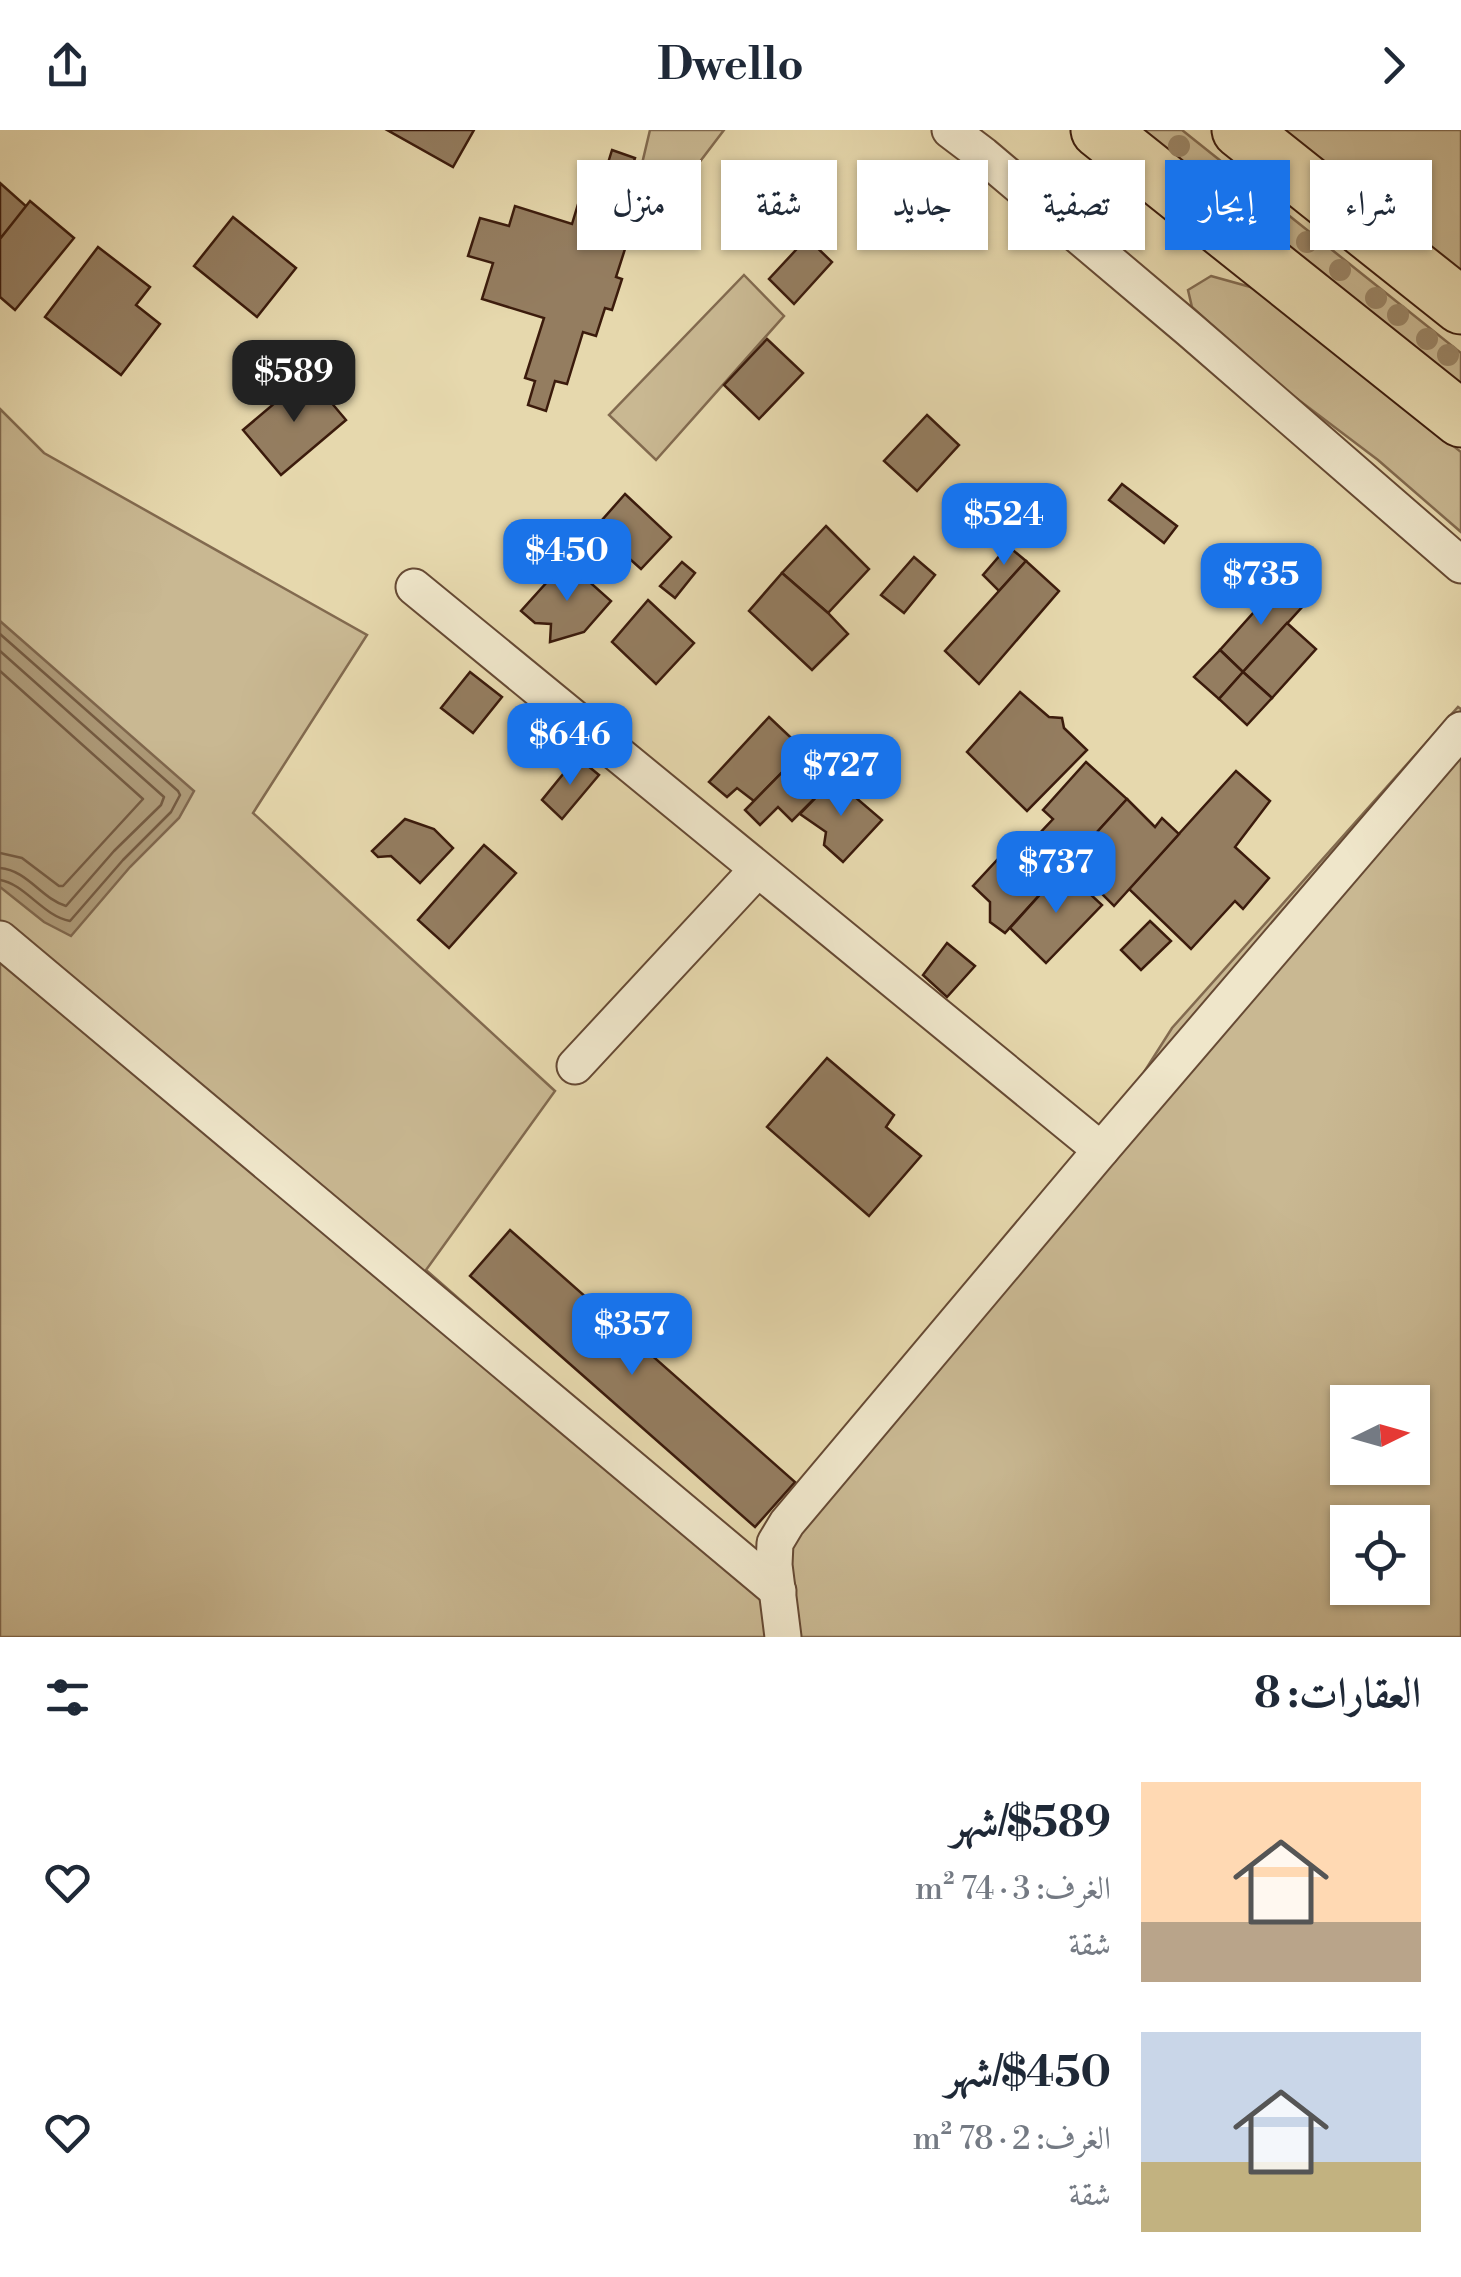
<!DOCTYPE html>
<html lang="ar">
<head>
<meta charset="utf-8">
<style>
  :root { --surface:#fff; --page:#f2f2f3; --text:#1f2937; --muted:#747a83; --accent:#1a73e8 }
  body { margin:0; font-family:"Libre Bodoni",Amiri,serif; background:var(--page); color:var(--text); direction:rtl; height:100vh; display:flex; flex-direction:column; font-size:38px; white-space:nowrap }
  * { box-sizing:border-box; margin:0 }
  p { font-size:32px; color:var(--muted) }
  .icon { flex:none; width:55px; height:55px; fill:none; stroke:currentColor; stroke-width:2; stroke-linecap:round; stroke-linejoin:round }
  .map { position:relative; height:1507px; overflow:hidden; direction:ltr }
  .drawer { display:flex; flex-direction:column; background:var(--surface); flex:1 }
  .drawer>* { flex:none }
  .guide { position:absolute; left:30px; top:30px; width:1402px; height:90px; direction:rtl; display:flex; gap:20px }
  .needle { width:65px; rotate:85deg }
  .controls { position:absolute; left:1330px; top:1255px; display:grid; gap:20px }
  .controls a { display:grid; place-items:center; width:100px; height:100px; border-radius:0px; background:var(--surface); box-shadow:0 2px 8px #0004; font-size:50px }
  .price { position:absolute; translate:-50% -85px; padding:0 22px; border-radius:20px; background:var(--accent); color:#fff; font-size:32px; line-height:65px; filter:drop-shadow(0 2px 5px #0008) }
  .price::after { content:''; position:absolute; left:50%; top:60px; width:30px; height:22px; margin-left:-15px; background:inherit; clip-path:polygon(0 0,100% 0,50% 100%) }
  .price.selected { background:#222; color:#fff }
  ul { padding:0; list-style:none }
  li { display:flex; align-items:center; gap:30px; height:250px; padding:0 40px }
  li span { display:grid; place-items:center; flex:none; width:280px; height:200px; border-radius:0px; color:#555 }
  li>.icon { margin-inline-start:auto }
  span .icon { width:120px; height:120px; fill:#fffc; stroke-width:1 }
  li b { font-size:42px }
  h2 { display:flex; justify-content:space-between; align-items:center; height:120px; padding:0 40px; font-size:42px }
  .pill { padding:0 35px; border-radius:0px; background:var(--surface); box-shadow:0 2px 8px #0004; font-size:35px; line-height:90px }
  .pill.selected { background:var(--accent); color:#fff }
  header { display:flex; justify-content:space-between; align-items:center; height:130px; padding:0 40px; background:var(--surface); font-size:45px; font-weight:700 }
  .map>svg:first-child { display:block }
  .green { fill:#c9b892; stroke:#826a4f; stroke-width:2.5; fill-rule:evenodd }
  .water { fill:#ac9876; stroke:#7f664c; stroke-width:2.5 }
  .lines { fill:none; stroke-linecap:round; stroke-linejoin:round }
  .shore { stroke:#745a41; stroke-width:2.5 }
  .building { fill:#947d60; stroke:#3b1b0c; stroke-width:2.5 }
  .street-casing { stroke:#664a34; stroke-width:39 }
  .highway-casing { stroke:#3b1b0c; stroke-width:59 }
  .street { stroke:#efe6ca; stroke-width:35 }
  .highway { stroke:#e6d8ad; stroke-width:55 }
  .tree { fill:#9b8667 }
</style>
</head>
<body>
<header><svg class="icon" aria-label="forward" viewBox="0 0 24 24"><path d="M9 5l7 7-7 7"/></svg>Dwello<svg class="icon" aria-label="share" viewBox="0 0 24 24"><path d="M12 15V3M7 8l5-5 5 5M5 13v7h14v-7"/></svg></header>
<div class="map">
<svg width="1461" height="1507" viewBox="0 0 1461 1507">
  <rect width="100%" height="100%" fill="#e6d8ad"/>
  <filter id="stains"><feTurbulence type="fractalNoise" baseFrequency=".002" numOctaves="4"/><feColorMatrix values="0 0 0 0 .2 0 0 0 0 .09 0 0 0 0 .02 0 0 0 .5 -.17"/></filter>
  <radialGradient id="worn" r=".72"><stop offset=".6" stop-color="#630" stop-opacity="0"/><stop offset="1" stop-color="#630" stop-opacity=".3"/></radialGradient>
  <g class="green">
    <path d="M650,0H724L667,75L636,59Z"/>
    <path d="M1137,0H1182L1461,223V255L1263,96Z"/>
    <path d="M1283,0H1461V144Z"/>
    <path d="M744,145L784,186L656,330L609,285Z"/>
    <path d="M1211,146L1254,158L1461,322V402L1378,330L1263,243L1192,177L1188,160Z"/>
    <path d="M0,279L44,323L367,505L253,683L555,961L426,1140L752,1425L1113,991L1172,898L1458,577L1461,579V1507H0ZM1348,1272H1412V1338H1348ZM1348,1392H1412V1458H1348Z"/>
  </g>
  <path class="water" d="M0,491L194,661L179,688L130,737L71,806L44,792L0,757Z"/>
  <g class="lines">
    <g class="shore">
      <path d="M0,504L178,661L180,665L171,682L123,730L70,791C43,786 25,754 0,750"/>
      <path d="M0,521L164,667L161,675L114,721L66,776C42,769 27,740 0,738"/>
      <path d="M0,541L143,669L63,756H59L22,728L0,723"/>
    </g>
  </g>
  <g class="building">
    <path d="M387,0H474L453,37Z"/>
    <path d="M612,20L635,28L626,56L636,59L618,116L625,119L616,147L622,149L612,180L605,178L596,206L583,202L567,254L555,251L546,281L528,275L535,251L525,248L544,188L482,169L493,133L468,126L480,88L509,96L515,76L572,94L588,41L604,46Z"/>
    <path d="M0,53L27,77L0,109Z"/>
    <path d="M30,71L74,108L15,180L0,167V109Z"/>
    <path d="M233,87L296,138L257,187L194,136Z"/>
    <path d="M807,108L832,132L794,174L769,149Z"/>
    <path d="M98,117L150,157L136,175L160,194L121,245L45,187Z"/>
    <path d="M767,209L803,243L759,289L724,255Z"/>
    <path d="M308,245L346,290L281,345L243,300Z"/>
    <path d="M927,285L959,315L917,361L884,331Z"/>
    <path d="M1122,354L1177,396L1164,413L1109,370Z"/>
    <path d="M625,364L671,407L641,439L595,398Z"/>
    <path d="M826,396L869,439L828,483L782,443Z"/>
    <path d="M1008,416L1026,431L999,461L983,445Z"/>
    <path d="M914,427L935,445L904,483L881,465Z"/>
    <path d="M566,431L611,471L584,502L550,512L551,494L535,493L521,481Z"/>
    <path d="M1026,431L1059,461L979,554L945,521Z"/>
    <path d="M682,432L695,443L675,468L660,456Z"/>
    <path d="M782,443L828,483L848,504L812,540L749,481Z"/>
    <path d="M1279,454L1303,476L1243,542L1220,520Z"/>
    <path d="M648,470L694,513L656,554L612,512Z"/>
    <path d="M1287,493L1316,519L1272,568L1243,542Z"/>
    <path d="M1220,520L1243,542L1219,569L1194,547Z"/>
    <path d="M470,542L502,567L473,603L441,578Z"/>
    <path d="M1243,542L1272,568L1247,595L1219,569Z"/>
    <path d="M1020,562L1049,587L1062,588L1064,598L1087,620L1027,681L967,622Z"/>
    <path d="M769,587L804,620L754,671L737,658L727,667L709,652Z"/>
    <path d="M804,620L834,649L792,691L778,677L760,695L745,680Z"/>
    <path d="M577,627L599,645L562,689L542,670Z"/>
    <path d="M1086,632L1127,669L1070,732L1039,704L1053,689L1043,680Z"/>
    <path d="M1236,641L1270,671L1235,717L1269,748L1243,779L1235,771L1191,819L1129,759Z"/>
    <path d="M834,649L882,690L843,732L824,715L826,702L800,684Z"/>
    <path d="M1127,669L1155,697L1162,688L1179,704L1114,776L1070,732Z"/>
    <path d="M405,689L434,699L453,718L420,753L391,726L378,727L372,721Z"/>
    <path d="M1021,704L1063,739L1005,803L990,792V772L973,756Z"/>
    <path d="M484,715L516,743L449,818L418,790Z"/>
    <path d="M1063,739L1102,775L1046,833L1010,798Z"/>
    <path d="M1150,791L1171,811L1141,840L1121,820Z"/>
    <path d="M947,813L975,836L947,867L923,845Z"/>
    <path d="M827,928L894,985L886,997L921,1026L869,1086L767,997Z"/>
    <path d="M510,1100L795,1352L755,1397L470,1146Z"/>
  </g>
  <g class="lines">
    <g class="street-casing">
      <g id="street">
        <path d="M950,0L983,25L1189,199L1461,435"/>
        <path d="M414,457L1101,1020"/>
        <path d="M0,809L778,1461"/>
        <path d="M575,936L757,740"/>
        <path d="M783,1507L774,1435L775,1413L787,1393L1101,1020L1461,600"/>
      </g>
    </g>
    <g class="highway-casing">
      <g id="highway">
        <path d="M1099,0L1461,289"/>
        <path d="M1240,0L1461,176"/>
      </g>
    </g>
    <use href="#street" class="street"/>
    <use href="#highway" class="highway"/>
  </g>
  <g class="tree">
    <circle cx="1179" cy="16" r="11"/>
    <circle cx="1218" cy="43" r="11"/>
    <circle cx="1250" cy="67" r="11"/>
    <circle cx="1273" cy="84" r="11"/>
    <circle cx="1307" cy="112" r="11"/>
    <circle cx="1340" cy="140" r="11"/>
    <circle cx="1376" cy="168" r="11"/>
    <circle cx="1398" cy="185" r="11"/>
    <circle cx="1427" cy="209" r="11"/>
    <circle cx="1448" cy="225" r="11"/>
  </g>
  <rect width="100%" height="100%" filter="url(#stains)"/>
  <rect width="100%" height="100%" fill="url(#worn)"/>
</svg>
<div class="controls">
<a><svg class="needle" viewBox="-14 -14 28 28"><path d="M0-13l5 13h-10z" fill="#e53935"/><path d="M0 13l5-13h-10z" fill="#747a83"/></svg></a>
<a><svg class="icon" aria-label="locate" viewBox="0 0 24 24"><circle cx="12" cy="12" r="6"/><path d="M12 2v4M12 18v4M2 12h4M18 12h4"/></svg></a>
</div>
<b class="price selected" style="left:294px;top:295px">$589</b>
<b class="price" style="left:1004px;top:438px">$524</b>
<b class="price" style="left:567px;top:474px">$450</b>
<b class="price" style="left:1261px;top:498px">$735</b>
<b class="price" style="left:570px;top:658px">$646</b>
<b class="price" style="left:841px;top:689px">$727</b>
<b class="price" style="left:1056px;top:786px">$737</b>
<b class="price" style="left:632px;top:1248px">$357</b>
<div class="guide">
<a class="pill">شراء</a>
<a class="pill selected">إيجار</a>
<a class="pill">تصفية</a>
<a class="pill">جديد</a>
<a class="pill">شقة</a>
<a class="pill">منزل</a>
</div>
</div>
<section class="drawer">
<h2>العقارات: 8<svg class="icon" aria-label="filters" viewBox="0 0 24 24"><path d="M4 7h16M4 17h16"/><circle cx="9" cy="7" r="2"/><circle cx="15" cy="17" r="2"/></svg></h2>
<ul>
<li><span style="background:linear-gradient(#ffd9b3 70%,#b9a48a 0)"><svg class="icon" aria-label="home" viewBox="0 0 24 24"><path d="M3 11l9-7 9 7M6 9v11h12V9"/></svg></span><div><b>$589/شهر</b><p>الغرف: 3 · 74 m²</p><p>شقة</p></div><svg class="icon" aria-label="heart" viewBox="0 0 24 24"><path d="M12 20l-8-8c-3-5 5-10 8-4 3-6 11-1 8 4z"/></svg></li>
<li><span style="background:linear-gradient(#c9d6e8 65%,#c2b280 0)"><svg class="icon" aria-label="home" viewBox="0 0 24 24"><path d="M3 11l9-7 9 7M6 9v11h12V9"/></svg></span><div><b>$450/شهر</b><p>الغرف: 2 · 78 m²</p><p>شقة</p></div><svg class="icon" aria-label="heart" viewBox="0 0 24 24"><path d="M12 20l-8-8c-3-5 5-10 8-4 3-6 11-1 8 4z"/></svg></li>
</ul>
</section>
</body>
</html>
